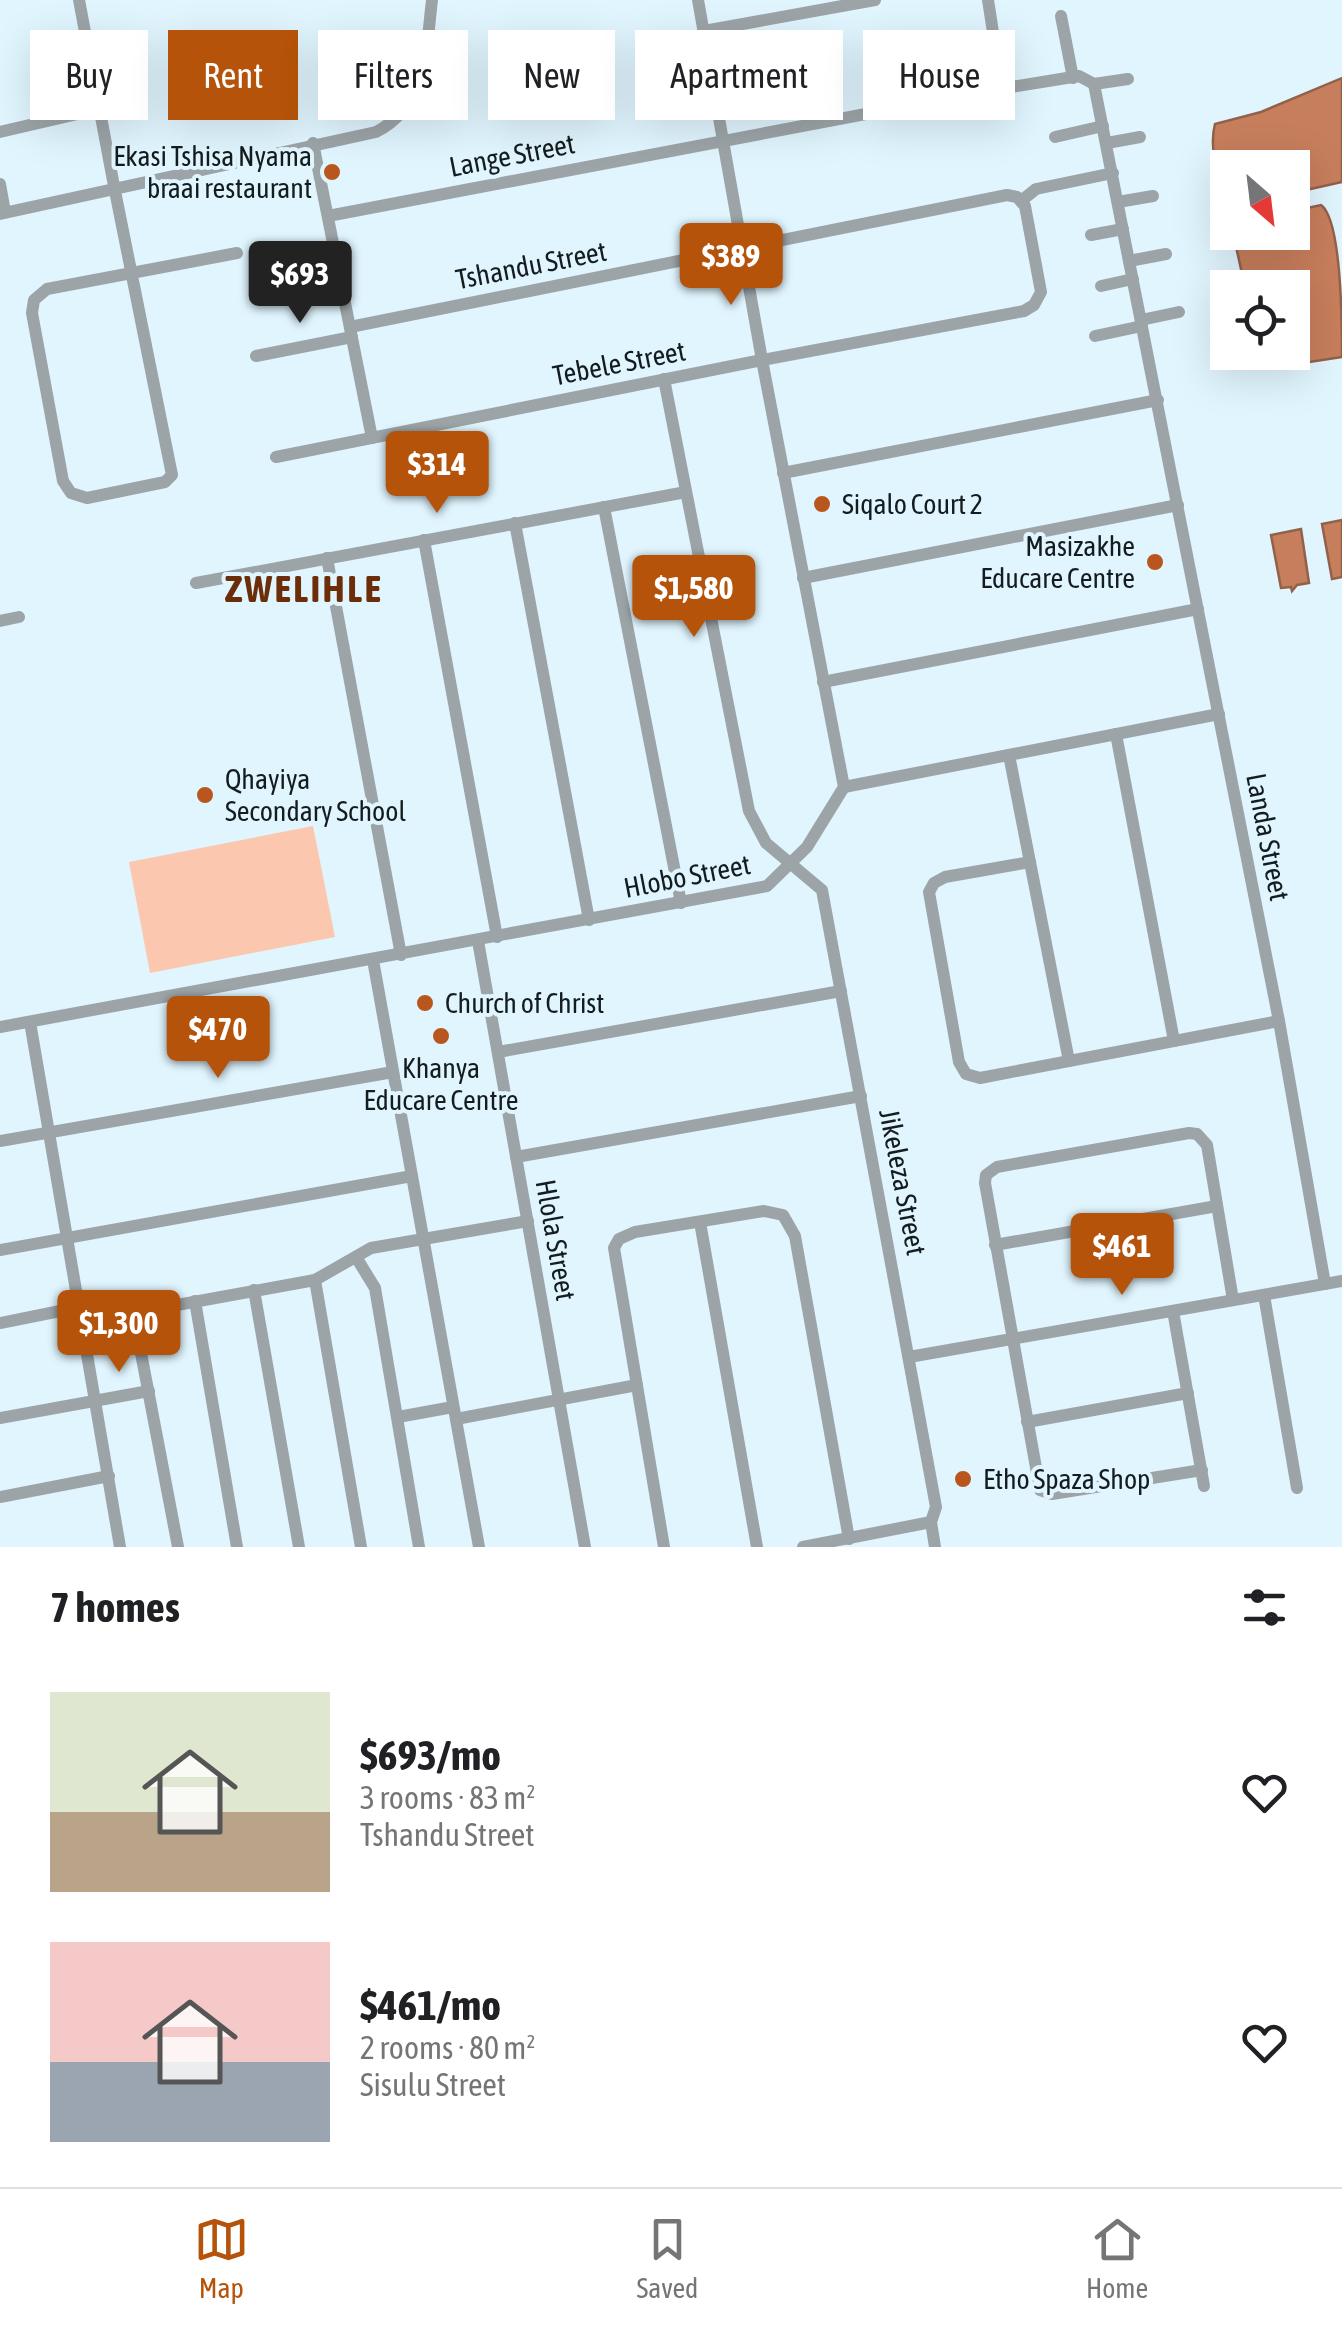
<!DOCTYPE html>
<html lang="en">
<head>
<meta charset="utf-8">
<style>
  :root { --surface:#fff; --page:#f6f6f6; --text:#202124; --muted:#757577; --line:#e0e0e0; --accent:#b45309 }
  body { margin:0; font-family:"Asap Condensed",sans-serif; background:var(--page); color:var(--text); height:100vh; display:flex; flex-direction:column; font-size:38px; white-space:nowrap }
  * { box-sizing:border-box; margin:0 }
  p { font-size:32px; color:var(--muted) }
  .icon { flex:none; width:55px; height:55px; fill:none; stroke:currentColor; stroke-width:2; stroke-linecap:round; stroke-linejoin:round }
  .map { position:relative; height:1547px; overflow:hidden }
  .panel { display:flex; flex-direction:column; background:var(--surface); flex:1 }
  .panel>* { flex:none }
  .banner { position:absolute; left:30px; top:30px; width:1282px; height:90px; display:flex; gap:20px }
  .needle { width:65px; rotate:152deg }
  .buttons { position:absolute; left:1210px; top:150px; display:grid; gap:20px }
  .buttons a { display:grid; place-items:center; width:100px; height:100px; border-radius:0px; background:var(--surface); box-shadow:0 10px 40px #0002; font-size:50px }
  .price { position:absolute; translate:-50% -85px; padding:0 22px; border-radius:10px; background:var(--accent); color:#fff; font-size:32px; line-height:65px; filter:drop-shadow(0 2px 5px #0008) }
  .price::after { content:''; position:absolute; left:50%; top:60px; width:30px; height:22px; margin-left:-15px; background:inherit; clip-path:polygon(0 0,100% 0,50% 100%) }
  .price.on { background:#222; color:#fff }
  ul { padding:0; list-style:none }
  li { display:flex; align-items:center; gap:30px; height:250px; padding:0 50px }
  li span { display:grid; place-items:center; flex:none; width:280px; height:200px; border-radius:0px; color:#555 }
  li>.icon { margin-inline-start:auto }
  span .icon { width:120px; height:120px; fill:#fffc; stroke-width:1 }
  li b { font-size:42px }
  h2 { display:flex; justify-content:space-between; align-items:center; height:120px; padding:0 50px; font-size:42px }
  .pill { padding:0 35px; border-radius:0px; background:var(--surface); box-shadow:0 10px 40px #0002; font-size:35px; line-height:90px }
  .pill.on { background:var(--accent); color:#fff }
  .menu { display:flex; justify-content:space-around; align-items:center; height:140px; border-top:2px solid var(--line); background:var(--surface); font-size:28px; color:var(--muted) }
  .menu a { display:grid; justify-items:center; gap:5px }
  .menu .on { color:var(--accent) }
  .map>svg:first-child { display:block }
  .green { fill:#fbc7af }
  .water { fill:#c77e5c; stroke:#91614a; stroke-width:2.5 }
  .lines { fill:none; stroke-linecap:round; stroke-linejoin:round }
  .street { stroke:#9ca4a8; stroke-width:12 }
  .poi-dot { fill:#b9561e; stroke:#e0f5fe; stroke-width:4 }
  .labels { text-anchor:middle; stroke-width:8; stroke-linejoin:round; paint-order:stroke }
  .street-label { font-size:28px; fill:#141c1f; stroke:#e0f5fe }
  .poi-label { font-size:28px; fill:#141c1f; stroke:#e0f5fe; text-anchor:start }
  .district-label { font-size:38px; font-weight:bold; letter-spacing:2.5px; fill:#6c2e09; stroke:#e0f5fe }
</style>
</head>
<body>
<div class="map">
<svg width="1342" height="1547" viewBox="0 0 1342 1547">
  <rect width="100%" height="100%" fill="#e0f5fe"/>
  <path class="green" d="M313,826L335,937L150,973L129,862Z"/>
  <g class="water">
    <path d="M1342,78V182L1293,193L1292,168H1228L1227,206C1220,181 1208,150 1215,124L1261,112Z"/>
    <path d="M1321,205C1342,220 1342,327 1342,357L1270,368L1264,364L1261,353L1292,352V288L1245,287L1233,233L1292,232L1293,211Z"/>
    <path d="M1342,520V577L1332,579L1322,524Z"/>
    <path d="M1301,529L1309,583L1297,585L1292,591L1291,587L1281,588L1271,535Z"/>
  </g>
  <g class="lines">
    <g class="street">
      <path d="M79,0L114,186L172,475L165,482L87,498L71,493L63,481L32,313L34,300L47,289L237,253"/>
      <path d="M988,0L1002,90"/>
      <path d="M1061,16L1073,78"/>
      <path d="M704,31L875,0"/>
      <path d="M1094,84L1128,79"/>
      <path d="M0,132L99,109"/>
      <path d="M1055,137L1103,126"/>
      <path d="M313,143L372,438"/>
      <path d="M1107,143L1140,137"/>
      <path d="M0,184L5,212"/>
      <path d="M1021,201L1036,189L1113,173"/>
      <path d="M1118,202L1153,196"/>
      <path d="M0,214L376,132C427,106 426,50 432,0"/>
      <path d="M328,216L987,91L1079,76L1094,84L1279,1021L1325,1284"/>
      <path d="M1091,235L1123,229"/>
      <path d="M1129,261L1166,254"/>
      <path d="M1101,286L1133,279"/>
      <path d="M1141,320L1179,312"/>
      <path d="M1095,336L1142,326"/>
      <path d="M256,356L352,337"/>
      <path d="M664,379L749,811L766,843L822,890L936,1507L931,1522L935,1547"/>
      <path d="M276,457L762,360L1024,311L1034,305L1041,292L1025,206L1017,197L1007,195L350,327"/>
      <path d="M783,473L1158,400"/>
      <path d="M604,507L681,903"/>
      <path d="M515,523L589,920"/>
      <path d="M424,540L497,937"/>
      <path d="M327,558L401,955"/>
      <path d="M803,578L1178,505"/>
      <path d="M196,583L686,492"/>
      <path d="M0,621L19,617"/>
      <path d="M823,682L1198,609"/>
      <path d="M1116,734L1174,1041"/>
      <path d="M1009,755L1069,1061"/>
      <path d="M844,787L1219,714"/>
      <path d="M1030,862L945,877L934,883L929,892L959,1062L966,1074L980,1078L1279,1021"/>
      <path d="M478,941L585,1547"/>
      <path d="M373,960L479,1547"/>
      <path d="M30,1022L120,1547"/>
      <path d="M0,1027L767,886L807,847L844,787L762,360L698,0"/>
      <path d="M498,1052L841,991"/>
      <path d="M0,1141L393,1072"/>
      <path d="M516,1157L861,1096"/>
      <path d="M700,1222L757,1547"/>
      <path d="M995,1245L1217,1206"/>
      <path d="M0,1250L412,1176"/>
      <path d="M356,1257L375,1288L419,1547"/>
      <path d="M315,1280L361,1547"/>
      <path d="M254,1290L299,1547"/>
      <path d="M1264,1295L1297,1488"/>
      <path d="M195,1301L237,1547"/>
      <path d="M1173,1311L1204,1486"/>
      <path d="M0,1323L80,1307"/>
      <path d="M909,1357L1342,1281"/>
      <path d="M398,1417L453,1407"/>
      <path d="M0,1418L149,1391"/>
      <path d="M456,1419L637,1385"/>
      <path d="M1027,1422L1188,1393"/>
      <path d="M1202,1470L1052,1494L1040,1490L985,1183L986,1175L997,1167L1189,1133L1197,1134L1207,1145L1233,1300"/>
      <path d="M0,1497L109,1476"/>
      <path d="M178,1547L136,1327L144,1311L315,1280L371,1248L528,1221"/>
      <path d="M664,1547L614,1248L619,1239L635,1232L764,1211L783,1215L795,1236L849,1539"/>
      <path d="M803,1547L931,1522"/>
    </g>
  </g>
  <g class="poi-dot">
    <circle cx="332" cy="172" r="10"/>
    <circle cx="822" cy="504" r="10"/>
    <circle cx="1155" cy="562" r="10"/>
    <circle cx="205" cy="795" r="10"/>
    <circle cx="425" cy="1003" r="10"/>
    <circle cx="441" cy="1036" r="10"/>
    <circle cx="963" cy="1479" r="10"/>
  </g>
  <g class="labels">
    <g class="street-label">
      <text transform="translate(512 155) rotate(-11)" y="10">Lange Street</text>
      <text transform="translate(531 265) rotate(-11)" y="10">Tshandu Street</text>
      <text transform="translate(619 363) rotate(-11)" y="10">Tebele Street</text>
      <text transform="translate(1268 837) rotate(79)" y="10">Landa Street</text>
      <text transform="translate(687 876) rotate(-11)" y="10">Hlobo Street</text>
      <text transform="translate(903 1182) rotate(79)" y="10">Jikeleza Street</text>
      <text transform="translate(556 1240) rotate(80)" y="10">Hlola Street</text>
    </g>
    <g class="poi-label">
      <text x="312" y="166" text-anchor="end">Ekasi Tshisa Nyama<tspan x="312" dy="32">braai restaurant</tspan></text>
      <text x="842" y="514">Siqalo Court 2</text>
      <text x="1135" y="556" text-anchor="end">Masizakhe<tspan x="1135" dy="32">Educare Centre</tspan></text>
      <text x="225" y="789">Qhayiya<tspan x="225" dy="32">Secondary School</tspan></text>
      <text x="445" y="1013">Church of Christ</text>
      <text x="441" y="1078" text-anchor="middle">Khanya<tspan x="441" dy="32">Educare Centre</tspan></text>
      <text x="983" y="1489">Etho Spaza Shop</text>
    </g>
    <g class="district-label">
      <text x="304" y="602">ZWELIHLE</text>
    </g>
  </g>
</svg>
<div class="buttons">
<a><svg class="needle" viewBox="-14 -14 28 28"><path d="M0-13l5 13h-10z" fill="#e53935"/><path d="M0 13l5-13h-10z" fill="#757577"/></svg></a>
<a><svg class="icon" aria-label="locate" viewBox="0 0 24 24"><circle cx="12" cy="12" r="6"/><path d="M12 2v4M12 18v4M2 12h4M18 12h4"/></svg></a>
</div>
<b class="price" style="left:731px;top:308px">$389</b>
<b class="price on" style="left:300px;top:326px">$693</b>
<b class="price" style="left:437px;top:516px">$314</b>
<b class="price" style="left:694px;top:640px">$1,580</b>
<b class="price" style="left:218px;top:1081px">$470</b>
<b class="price" style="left:1122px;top:1298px">$461</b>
<b class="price" style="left:119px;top:1375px">$1,300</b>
<div class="banner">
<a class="pill">Buy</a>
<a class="pill on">Rent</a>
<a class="pill">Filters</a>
<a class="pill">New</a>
<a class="pill">Apartment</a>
<a class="pill">House</a>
</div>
</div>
<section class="panel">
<h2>7 homes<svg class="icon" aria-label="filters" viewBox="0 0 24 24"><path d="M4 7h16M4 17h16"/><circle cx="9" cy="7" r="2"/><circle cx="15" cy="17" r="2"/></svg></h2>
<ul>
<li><span style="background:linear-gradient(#dfe7d0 60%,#b9a48a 0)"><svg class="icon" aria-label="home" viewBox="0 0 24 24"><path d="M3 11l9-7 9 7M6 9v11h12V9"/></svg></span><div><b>$693/mo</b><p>3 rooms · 83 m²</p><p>Tshandu Street</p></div><svg class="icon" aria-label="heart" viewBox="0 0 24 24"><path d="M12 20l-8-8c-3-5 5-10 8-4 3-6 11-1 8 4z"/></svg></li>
<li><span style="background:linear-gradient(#f6c9c9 60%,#9aa5b1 0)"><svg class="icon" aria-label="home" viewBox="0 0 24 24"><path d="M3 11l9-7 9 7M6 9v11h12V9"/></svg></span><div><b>$461/mo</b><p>2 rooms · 80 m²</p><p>Sisulu Street</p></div><svg class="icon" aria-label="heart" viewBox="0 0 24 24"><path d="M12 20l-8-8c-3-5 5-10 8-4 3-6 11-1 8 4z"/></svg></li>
</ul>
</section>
<nav class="menu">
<a class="on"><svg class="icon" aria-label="map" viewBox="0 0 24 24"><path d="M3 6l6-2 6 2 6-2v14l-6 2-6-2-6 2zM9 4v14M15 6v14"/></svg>Map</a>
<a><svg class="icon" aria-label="saved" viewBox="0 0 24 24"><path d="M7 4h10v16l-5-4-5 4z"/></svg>Saved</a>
<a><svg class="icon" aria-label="home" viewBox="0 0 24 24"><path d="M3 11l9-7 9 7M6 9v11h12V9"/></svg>Home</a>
</nav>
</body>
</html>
